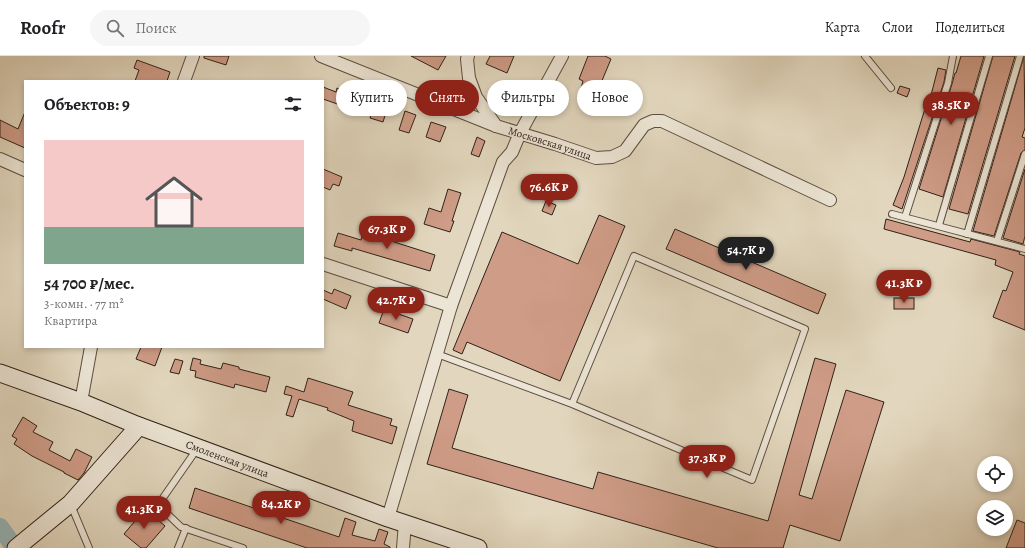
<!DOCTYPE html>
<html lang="ru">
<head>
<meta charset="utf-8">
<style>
  :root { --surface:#fff; --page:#f6f6f6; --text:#202124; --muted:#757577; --line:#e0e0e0; --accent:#8f2418 }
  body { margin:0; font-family:Alegreya,serif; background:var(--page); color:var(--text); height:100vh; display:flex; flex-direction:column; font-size:15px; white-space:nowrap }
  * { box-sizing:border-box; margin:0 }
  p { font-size:13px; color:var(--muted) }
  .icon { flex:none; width:22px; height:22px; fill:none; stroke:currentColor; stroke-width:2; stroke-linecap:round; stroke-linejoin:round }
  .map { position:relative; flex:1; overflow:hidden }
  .drawer { position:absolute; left:24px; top:24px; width:300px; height:268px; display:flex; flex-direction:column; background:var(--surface); border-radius:0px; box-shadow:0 2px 6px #0003 }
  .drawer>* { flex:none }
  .top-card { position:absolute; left:336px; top:24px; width:380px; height:36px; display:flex; gap:8px }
  .controls { position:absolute; left:977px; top:400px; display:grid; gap:8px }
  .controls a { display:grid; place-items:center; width:36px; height:36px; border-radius:50%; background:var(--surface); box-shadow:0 2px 6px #0003; font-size:20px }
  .price { position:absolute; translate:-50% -34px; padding:0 9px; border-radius:14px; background:var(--accent); color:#fff; font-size:13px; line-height:26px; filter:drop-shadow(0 1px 2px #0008) }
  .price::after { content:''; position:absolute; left:50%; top:24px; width:12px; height:9px; margin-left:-6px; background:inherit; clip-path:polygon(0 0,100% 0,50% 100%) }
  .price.on { background:#222; color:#fff }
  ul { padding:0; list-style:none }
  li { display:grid; align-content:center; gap:8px; height:212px; padding:0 20px }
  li+li { border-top:1px solid var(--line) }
  li span { display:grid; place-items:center; height:124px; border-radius:0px; color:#555 }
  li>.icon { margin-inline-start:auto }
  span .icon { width:72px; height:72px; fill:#fffc; stroke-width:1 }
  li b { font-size:17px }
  h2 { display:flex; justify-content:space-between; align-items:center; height:48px; padding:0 20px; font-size:17px }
  .tag { padding:0 14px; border-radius:18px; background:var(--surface); box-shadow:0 2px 6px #0003; font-size:14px; line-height:36px }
  .tag.on { background:var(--accent); color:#fff }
  header { display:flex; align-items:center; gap:24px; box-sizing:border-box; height:56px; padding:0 20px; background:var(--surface); border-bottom:1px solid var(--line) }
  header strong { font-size:19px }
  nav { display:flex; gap:22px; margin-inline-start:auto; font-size:14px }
  .search { width:280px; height:36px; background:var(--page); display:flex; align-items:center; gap:10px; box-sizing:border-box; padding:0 14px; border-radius:22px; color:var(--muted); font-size:15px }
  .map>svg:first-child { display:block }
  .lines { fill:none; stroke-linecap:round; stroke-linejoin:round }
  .river { stroke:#98b7ba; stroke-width:18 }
  .building { fill:#cf9c87; stroke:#2f2118 }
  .lane-casing { stroke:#5c4e42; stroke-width:8 }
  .street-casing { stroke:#5c4e42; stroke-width:14 }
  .secondary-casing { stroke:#2f2118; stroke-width:19 }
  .lane { stroke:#ece5d5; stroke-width:6 }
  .street { stroke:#ece5d5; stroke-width:12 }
  .secondary { stroke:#ece5d5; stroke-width:17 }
  .labels { text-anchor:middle; stroke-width:3.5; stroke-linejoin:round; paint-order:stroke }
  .street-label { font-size:11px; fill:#2f2118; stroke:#ece5d5 }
</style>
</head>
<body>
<header>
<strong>Roofr</strong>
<div class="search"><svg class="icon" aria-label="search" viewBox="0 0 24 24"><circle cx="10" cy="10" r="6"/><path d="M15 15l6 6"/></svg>Поиск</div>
<nav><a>Карта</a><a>Слои</a><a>Поделиться</a></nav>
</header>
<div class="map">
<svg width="1025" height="492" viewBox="0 0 1025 492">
  <rect width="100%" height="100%" fill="#e2d7be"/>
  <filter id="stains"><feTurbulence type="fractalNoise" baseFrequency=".005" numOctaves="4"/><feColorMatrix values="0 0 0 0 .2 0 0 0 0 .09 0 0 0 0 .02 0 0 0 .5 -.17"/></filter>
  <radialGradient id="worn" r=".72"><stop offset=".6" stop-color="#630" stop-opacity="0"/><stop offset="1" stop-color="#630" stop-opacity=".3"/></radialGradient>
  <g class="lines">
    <path class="river" d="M0,471L15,492"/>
  </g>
  <g class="building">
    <path d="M204,0H229L226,9L204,2Z"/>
    <path d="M411,0H446L438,14Z"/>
    <path d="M490,0H514L507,17L486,8Z"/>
    <path d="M588,0H605L611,3L596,39L581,32L583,25L579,23Z"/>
    <path d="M961,0H984L943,141L919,133L952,28L955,17H956Z"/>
    <path d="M993,0H1015L968,158L949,153Z"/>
    <path d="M1024,0L1025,72L1022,81L1025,82V94L1021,97L994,180L973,175Z"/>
    <path d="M137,4L170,16L167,25H135L139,14L134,12Z"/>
    <path d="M938,12L946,14L944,26L902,153L893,149L904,121L927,46L929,47Z"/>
    <path d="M900,30L910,33L907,41L897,37Z"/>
    <path d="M323,31L336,36L337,32L351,37L346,51L323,43Z"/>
    <path d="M375,46L388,50L383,66L370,62Z"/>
    <path d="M405,55L416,59L409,77L399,74Z"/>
    <path d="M25,56V92L0,81V64L18,73Z"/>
    <path d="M431,66L446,71L440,86L426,81Z"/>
    <path d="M477,81L485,85L479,101L471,98Z"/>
    <path d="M323,113L342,121L339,130L333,128L330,134L323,131Z"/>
    <path d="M1025,113V180L1023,188L1003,182Z"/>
    <path d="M448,133L461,137L452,165H454L450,176L424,168L429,152L441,156Z"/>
    <path d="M546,145L556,149L552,159L542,155Z"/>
    <path d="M599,159L625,170L560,325L467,286L462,298L453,294L502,176L578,208Z"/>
    <path d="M886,163L970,186L971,183L1020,196L1019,198L1025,200V274L993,261L1003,234L1006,235L1013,216L995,209L996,204L884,173Z"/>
    <path d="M675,173L826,238L818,258L666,193Z"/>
    <path d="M363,176L435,199L430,215L352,192V195L334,190L338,177L361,184Z"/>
    <path d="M334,233L351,240L346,253L323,243V234L332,238Z"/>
    <rect x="894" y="242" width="20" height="11"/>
    <path d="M384,253L413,263L408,277L379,267Z"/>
    <path d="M141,291H162L155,310L136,303Z"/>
    <path d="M193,302L201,304L200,308L221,313L223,307L239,311V313L270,321L266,336L235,328L234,332L195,321L196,315L190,314Z"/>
    <path d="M815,302L836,308L799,439L812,443L846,334L884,346L840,485L790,469L783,492H718L427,408L449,333L468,339L452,392L593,433L598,416L768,465Z"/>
    <path d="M175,303L183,305L179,318L170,316Z"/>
    <path d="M308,322L353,336L348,349L392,363L390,369L397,371L392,388L352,375L354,365L327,354L328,352L299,343L293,361L286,359L292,340L284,338L286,330L304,336Z"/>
    <path d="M23,361L37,370L33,376L53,386L49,394L70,405L76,393L92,401L84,417L78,424L64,417V416L32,400L14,388L17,383L12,380Z"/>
    <path d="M195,432L339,481L345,462L356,466L352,479L375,485L379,473L388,476L384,488L390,491V492H307L189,452Z"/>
    <path d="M145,453L165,470L146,492H141L124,478Z"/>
    <path d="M1017,464L1025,467V492H1006Z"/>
  </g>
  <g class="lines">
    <g class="lane-casing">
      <g id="lane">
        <path d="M865,0L891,32"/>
        <path d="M892,158L1025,193"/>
        <path d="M905,161L948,27L953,0"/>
        <path d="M939,169L989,0"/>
        <path d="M967,178L1020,0"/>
        <path d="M997,185L1025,98"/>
        <path d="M437,298L572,348L634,200L805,273L752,424L572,348"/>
        <path d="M197,393L158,449L181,471L243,492"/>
        <path d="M71,449L89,492"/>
        <path d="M178,492L186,472"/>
      </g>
    </g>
    <g class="street-casing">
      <g id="street">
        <path id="s1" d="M321,0L496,70L555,88L596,102L612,101L625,95L644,69L653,65H662L830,144"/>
        <path d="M468,0L467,3L469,22L476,41L496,70"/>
        <path d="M184,25L193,0"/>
        <path d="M0,103L25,114"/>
        <path d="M323,208L451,250"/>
        <path d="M81,346L91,291"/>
        <path d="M388,462L451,250L503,106L512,96L520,77L562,0"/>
        <path d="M403,492L405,467"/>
      </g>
    </g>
    <g class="secondary-casing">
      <g id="secondary">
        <path id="s2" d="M0,317L81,346L139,370L388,462L478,492"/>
        <path d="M16,492L71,447L139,370"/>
      </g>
    </g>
    <use href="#lane" class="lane"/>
    <use href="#street" class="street"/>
    <use href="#secondary" class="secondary"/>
  </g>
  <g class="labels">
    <g class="street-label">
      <text dy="4" stroke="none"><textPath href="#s1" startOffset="245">Московская улица</textPath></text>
      <text dy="4" stroke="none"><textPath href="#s2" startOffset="243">Смоленская улица</textPath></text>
    </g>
  </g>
  <rect width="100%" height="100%" filter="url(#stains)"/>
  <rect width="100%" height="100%" fill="url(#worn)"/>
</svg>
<div class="controls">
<a><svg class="icon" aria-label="locate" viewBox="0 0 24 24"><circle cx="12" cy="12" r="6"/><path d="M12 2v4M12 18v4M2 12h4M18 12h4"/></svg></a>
<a><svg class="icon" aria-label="layers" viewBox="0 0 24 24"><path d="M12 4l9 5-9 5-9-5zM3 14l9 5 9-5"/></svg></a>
</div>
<b class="price" style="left:951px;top:70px">38.5K ₽</b>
<b class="price" style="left:549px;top:152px">76.6K ₽</b>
<b class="price" style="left:387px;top:194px">67.3K ₽</b>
<b class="price on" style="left:746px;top:215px">54.7K ₽</b>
<b class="price" style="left:904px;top:248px">41.3K ₽</b>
<b class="price" style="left:396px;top:265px">42.7K ₽</b>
<b class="price" style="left:707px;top:423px">37.3K ₽</b>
<b class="price" style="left:281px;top:469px">84.2K ₽</b>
<b class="price" style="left:144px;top:474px">41.3K ₽</b>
<div class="top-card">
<a class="tag">Купить</a>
<a class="tag on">Снять</a>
<a class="tag">Фильтры</a>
<a class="tag">Новое</a>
</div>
<section class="drawer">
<h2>Объектов: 9<svg class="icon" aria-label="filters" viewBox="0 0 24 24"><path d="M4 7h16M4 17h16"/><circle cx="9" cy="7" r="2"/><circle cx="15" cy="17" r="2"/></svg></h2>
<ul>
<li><span style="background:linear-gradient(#f6c9c9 70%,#7fa58c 0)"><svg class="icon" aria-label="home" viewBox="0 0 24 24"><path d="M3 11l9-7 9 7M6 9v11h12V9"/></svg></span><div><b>54 700 ₽/мес.</b><p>3-комн. · 77 m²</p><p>Квартира</p></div></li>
</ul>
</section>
</div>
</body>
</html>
